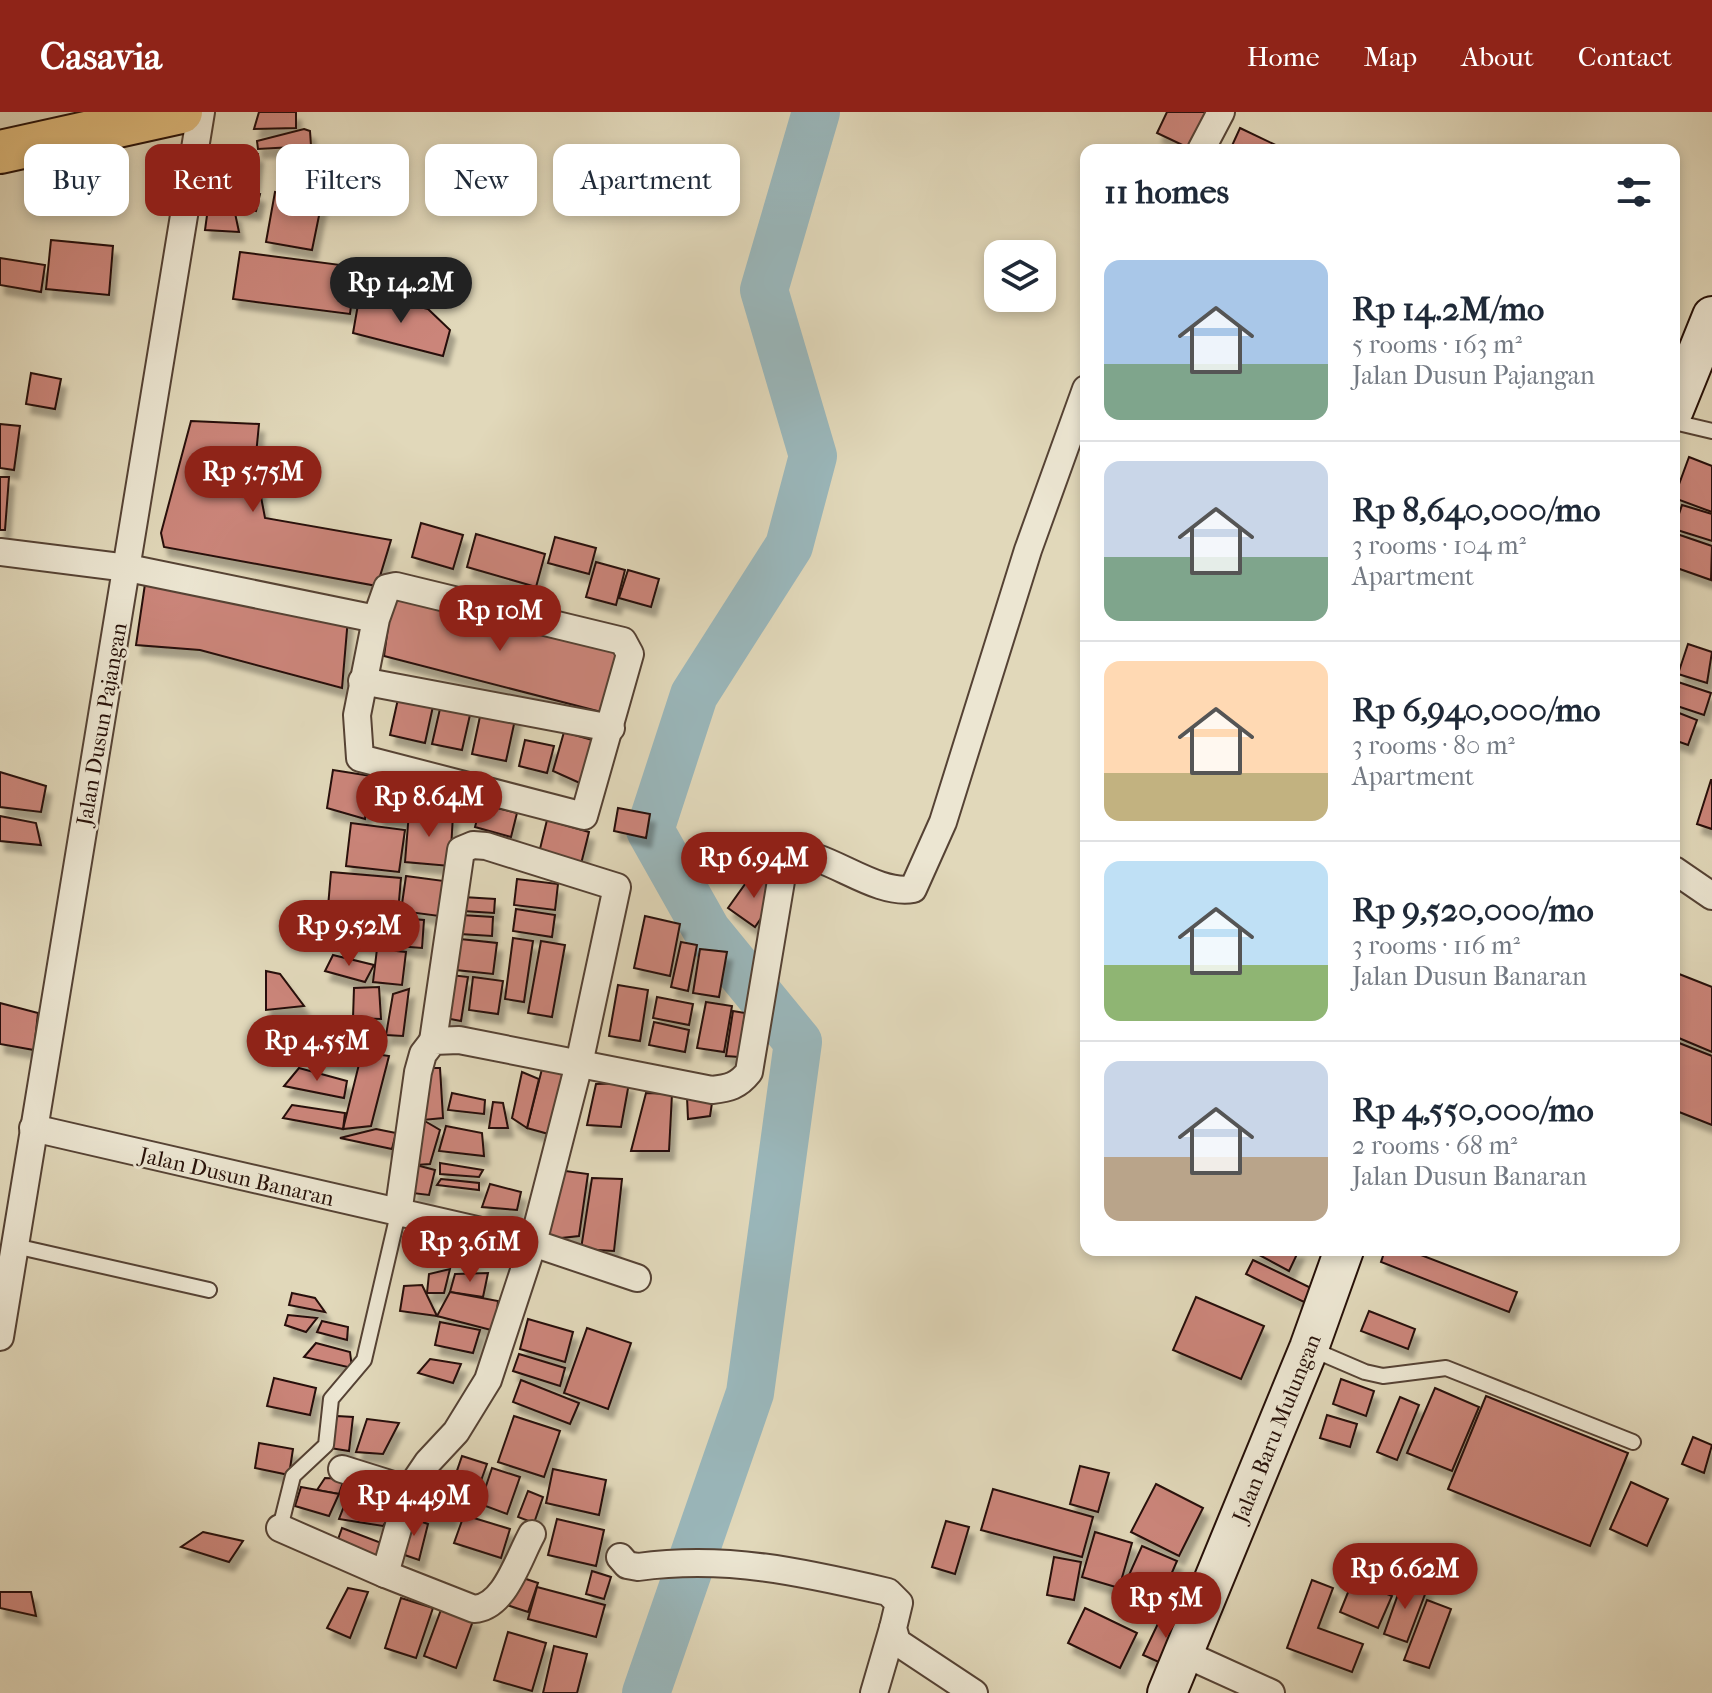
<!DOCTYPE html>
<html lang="en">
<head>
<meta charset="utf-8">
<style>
  :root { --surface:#fff; --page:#f2f2f3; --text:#1f2937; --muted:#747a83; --line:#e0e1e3; --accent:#8f2418 }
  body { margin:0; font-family:"IM FELL French Canon",serif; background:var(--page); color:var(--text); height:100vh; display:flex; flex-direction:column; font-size:30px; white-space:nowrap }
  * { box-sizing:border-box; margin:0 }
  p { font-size:26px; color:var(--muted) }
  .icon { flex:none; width:44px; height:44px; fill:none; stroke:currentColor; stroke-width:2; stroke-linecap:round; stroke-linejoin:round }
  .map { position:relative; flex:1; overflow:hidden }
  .details { position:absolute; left:1080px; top:32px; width:600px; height:1112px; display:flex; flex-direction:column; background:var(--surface); border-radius:16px; box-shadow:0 4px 12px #0003 }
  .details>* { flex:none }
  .hud { position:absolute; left:24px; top:32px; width:760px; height:72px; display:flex; gap:16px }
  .controls { position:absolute; left:984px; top:128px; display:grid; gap:16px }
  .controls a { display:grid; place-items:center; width:72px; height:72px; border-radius:16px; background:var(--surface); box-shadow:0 4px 12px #0003; font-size:40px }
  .price { position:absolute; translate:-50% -68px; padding:0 18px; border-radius:28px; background:var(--accent); color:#fff; font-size:26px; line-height:52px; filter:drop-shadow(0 2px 4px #0008) }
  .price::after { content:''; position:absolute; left:50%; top:48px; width:24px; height:18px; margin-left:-12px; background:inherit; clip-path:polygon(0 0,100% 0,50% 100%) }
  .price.on { background:#222; color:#fff }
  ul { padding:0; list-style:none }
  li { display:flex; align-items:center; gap:24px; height:200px; padding:0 24px }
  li+li { border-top:2px solid var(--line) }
  li span { display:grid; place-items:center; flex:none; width:224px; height:160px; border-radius:16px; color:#555 }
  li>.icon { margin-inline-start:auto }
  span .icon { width:96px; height:96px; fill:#fffc; stroke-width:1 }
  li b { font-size:34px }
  h2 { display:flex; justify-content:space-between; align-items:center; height:96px; padding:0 24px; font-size:34px }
  .chip { padding:0 28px; border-radius:16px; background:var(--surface); box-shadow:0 4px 12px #0003; font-size:28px; line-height:72px }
  .chip.on { background:var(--accent); color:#fff }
  header { display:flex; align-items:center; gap:48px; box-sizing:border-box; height:112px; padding:0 40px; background:var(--accent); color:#fff }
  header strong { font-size:38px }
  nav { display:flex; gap:44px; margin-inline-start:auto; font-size:28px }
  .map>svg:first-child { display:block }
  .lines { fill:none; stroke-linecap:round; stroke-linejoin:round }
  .river { stroke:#9ab7bb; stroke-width:48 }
  .building { fill:#cb857a; stroke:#261008; stroke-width:2; filter:url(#shadow) }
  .service-casing { stroke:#554234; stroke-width:18 }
  .minor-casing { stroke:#554234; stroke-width:30 }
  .secondary-casing { stroke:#261008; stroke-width:42 }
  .primary-casing { stroke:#261008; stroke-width:46 }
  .service { stroke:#ece6d2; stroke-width:14 }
  .minor { stroke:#ece6d2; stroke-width:26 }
  .secondary { stroke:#ece6d2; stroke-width:38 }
  .primary { stroke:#e0bc7d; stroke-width:42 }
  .labels { text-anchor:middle; stroke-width:6; stroke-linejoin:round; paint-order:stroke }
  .street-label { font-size:22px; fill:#261008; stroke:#ece6d2 }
</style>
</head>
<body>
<header>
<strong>Casavia</strong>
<nav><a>Home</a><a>Map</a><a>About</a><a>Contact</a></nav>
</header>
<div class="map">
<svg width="1712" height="1581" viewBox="0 0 1712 1581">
  <defs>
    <filter id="shadow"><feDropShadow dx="5" dy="9" stdDeviation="2" flood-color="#0004"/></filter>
  </defs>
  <rect width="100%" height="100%" fill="#e1d8ba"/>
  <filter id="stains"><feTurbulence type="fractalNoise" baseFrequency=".0025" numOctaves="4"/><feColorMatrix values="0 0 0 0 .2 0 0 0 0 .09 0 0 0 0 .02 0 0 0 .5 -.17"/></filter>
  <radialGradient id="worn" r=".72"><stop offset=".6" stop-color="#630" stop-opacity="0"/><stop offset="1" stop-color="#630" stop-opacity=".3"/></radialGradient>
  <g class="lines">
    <path class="river" d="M646,1581L750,1281L798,930L707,819L650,718L694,583L789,434L813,344L764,178L816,0"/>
  </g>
  <g class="building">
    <path d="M259,0H296V16L254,17Z"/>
    <path d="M1167,0H1217L1193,38L1157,21Z"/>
    <path d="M1240,16L1286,38H1230Z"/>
    <path d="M304,17L310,19L311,34L258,37L257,29Z"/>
    <path d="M224,37L258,42L254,70L220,65Z"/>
    <path d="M285,45L317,48L314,80L282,78Z"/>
    <path d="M226,76L260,82L256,99L223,92Z"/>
    <path d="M275,80L322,89L312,138L266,130Z"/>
    <path d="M208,96L235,101L239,120L205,118Z"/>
    <path d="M51,128L113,134L109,183L46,177Z"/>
    <path d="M240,140L356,155L350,202L233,187Z"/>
    <path d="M0,146L45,153L41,180L0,173Z"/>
    <path d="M360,181L428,197L450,218L443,244L353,221Z"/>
    <path d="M31,261L61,267L55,297L26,292Z"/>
    <path d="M191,309L259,312L255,353L265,406L391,428L377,474L164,435L161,421Z"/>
    <path d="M0,312L20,314L14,358L0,356Z"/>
    <path d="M1689,345L1712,354V400L1674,386Z"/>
    <path d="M0,365H9L5,418H0Z"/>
    <path d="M1682,393L1712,402V429L1674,417Z"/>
    <path d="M421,411L463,423L453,457L412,445Z"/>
    <path d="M1674,421L1712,434L1711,468L1674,455Z"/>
    <path d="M476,422L545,442L536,475L467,455Z"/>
    <path d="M555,425L596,436L589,462L548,451Z"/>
    <path d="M596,450L625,458L616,493L586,485Z"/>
    <path d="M628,458L659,467L651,495L619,486Z"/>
    <path d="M145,472L348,506L342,576L200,538L136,533Z"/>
    <path d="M393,478L495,502L497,514L622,539L609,602L384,544Z"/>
    <path d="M1688,532L1712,540L1707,571L1678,562Z"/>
    <path d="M1675,569L1711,581L1704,603L1674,593Z"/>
    <path d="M400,578L435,585L425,631L390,623Z"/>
    <path d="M442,588L472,594L462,638L432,632Z"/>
    <path d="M482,595L516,603L506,649L472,642Z"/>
    <path d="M1674,599L1697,608L1688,633L1674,628Z"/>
    <path d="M564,620L603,631L591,676L553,659Z"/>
    <path d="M525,628L554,634L547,661L519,654Z"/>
    <path d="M333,658L371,664L365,707L327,696Z"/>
    <path d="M0,660L46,674L41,700L0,695Z"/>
    <path d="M1711,668H1712V717L1697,712Z"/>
    <path d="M384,670L411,673L406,708L379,704Z"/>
    <path d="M481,692L517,701L511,725L475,715Z"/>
    <path d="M618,696L650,702L646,726L614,719Z"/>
    <path d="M409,700L453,703L450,754L405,750Z"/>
    <path d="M0,704L36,711L41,733L0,729Z"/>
    <path d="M547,708L589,720L581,752L539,741Z"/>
    <path d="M351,711L405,718L399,760L346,754Z"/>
    <path d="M331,760L401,766L398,800L328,795Z"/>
    <path d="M753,761L779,780L755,815L728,796Z"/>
    <path d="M406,764L444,769L439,804L401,799Z"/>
    <path d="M517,767L558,772L555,798L514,793Z"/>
    <path d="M463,785L495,787L494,801L463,799Z"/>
    <path d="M516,797L555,803L552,825L513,819Z"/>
    <path d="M346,801L383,805L379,833L342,829Z"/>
    <path d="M461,803L493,805L492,824L460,822Z"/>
    <path d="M645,804L680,812L670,864L634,856Z"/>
    <path d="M386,805L424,808L422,836L384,833Z"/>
    <path d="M513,826L533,829L524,890L505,887Z"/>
    <path d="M460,827L497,831L493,862L456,858Z"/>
    <path d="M541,829L565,833L552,905L528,901Z"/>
    <path d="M681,830L697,833L688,879L671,875Z"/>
    <path d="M377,837L406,840L402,873L373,870Z"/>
    <path d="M700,837L727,840L719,885L693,881Z"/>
    <path d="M333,843L374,853L365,870L325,859Z"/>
    <path d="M266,859L280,862L304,894L266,898Z"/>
    <path d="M1674,860L1712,875V940L1674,924Z"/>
    <path d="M451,863L468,865L461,909L445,906Z"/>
    <path d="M473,865L503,869L498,902L469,898Z"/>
    <path d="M618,873L648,878L640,929L609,924Z"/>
    <path d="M379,875L381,907L353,906L354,876Z"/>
    <path d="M409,877L403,924L386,923L393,882Z"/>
    <path d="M657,885L693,892L689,913L653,906Z"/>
    <path d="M706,890L732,894L724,940L697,936Z"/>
    <path d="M0,891L38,901L34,938L0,932Z"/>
    <path d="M733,899L745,901L739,945L726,944Z"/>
    <path d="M302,905L348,911L349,922L300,924Z"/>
    <path d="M654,910L689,918L685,940L649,933Z"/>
    <path d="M1674,929L1712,944V1013L1674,998Z"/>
    <path d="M358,931L352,953L296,942L301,932Z"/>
    <path d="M362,940L389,944L371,1014L343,1017Z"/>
    <path d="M299,956L347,969L344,986L284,974Z"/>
    <path d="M428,956H440L443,1006L423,1008Z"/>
    <path d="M542,957L568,963L552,1023L527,1016Z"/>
    <path d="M522,960L539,967L527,1016L512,1006Z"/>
    <path d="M629,971L621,1015L587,1013L596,972Z"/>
    <path d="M452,981L485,988L484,1002L448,998Z"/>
    <path d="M646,981L672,982L669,1039H631Z"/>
    <path d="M687,985L712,991L710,1004L688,1007Z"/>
    <path d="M493,990L503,991L508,1016H489Z"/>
    <path d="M292,993L345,1001L343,1017L283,1006Z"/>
    <path d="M423,1008L440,1018L430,1052L416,1053Z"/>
    <path d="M446,1014L482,1021L484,1044L439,1039Z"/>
    <path d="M376,1017L396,1021L392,1037L340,1026Z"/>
    <path d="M440,1051L483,1058L479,1065L440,1062Z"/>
    <path d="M416,1053L435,1058L429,1083L412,1081Z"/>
    <path d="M558,1058L588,1062L579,1124L543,1128Z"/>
    <path d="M592,1066L622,1067L614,1139L581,1137Z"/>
    <path d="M441,1067L479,1071V1078L437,1073Z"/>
    <path d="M490,1072L521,1080L517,1098L482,1095Z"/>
    <path d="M1250,1138H1299L1289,1159Z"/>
    <path d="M1385,1138H1408L1517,1180L1509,1200L1381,1150Z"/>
    <path d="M1253,1148L1311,1176L1304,1190L1246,1162Z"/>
    <path d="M450,1157L444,1181H427L429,1162Z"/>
    <path d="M488,1161L483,1185L450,1180L455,1162Z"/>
    <path d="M422,1173L437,1204L400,1199L404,1174Z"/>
    <path d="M450,1180L498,1189L495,1219L437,1204Z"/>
    <path d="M292,1181L315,1186L325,1200L289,1193Z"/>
    <path d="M1196,1185L1264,1214L1241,1267L1173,1238Z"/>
    <path d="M1369,1199L1415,1217L1408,1237L1361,1219Z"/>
    <path d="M288,1203L317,1206L306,1220L285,1213Z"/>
    <path d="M528,1207L573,1220L565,1250L520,1237Z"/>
    <path d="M322,1209L348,1215L347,1228L317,1220Z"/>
    <path d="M440,1210L480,1218L473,1241L435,1233Z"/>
    <path d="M587,1216L631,1231L608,1297L564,1281Z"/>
    <path d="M316,1231L350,1240L352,1256L304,1245Z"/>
    <path d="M519,1242L565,1256L560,1274L513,1259Z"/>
    <path d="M430,1247L461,1252L453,1271L418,1261Z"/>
    <path d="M274,1266L316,1276L310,1303L267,1294Z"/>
    <path d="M1341,1267L1374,1279L1366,1304L1333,1292Z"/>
    <path d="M521,1268L579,1291L570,1312L513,1290Z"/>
    <path d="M1435,1276L1479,1295L1452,1359L1407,1341Z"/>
    <path d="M1486,1284L1628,1341L1590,1434L1448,1377Z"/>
    <path d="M1400,1285L1419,1293L1397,1348L1377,1340Z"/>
    <path d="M1327,1303L1357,1312L1350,1335L1320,1326Z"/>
    <path d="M337,1304L353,1305L349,1339L330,1336Z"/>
    <path d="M514,1304L560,1319L544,1365L498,1350Z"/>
    <path d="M367,1307L399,1311L383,1342L356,1340Z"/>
    <path d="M1693,1325L1712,1333L1704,1361L1682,1352Z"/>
    <path d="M259,1331L293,1337L289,1363L255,1356Z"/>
    <path d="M462,1344L487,1352L473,1391L449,1382Z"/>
    <path d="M1080,1354L1109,1361L1098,1400L1070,1392Z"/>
    <path d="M492,1356L520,1365L507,1402L480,1392Z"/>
    <path d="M553,1357L606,1368L599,1403L546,1391Z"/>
    <path d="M325,1366L344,1367L339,1382L317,1378Z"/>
    <path d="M446,1370L452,1408L420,1406L429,1373Z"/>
    <path d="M1631,1370L1668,1387L1647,1434L1610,1417Z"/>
    <path d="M1156,1372L1203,1396L1179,1444L1131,1420Z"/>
    <path d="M301,1375L339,1382L329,1404L295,1394Z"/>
    <path d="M993,1377L1093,1405L1082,1445L981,1418Z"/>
    <path d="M528,1379L543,1385L534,1411L518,1405Z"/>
    <path d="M346,1389L392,1401L383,1414L339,1407Z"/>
    <path d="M464,1403L510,1417L501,1446L454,1431Z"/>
    <path d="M408,1405L428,1412L419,1448L399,1441Z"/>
    <path d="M557,1407L604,1418L596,1454L548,1443Z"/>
    <path d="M946,1409L969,1415L955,1462L932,1455Z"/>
    <path d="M342,1416L384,1432L375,1453L336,1433Z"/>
    <path d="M203,1420L243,1429L229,1450L181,1435Z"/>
    <path d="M1095,1420L1132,1431L1119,1476L1082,1465Z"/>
    <path d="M1142,1434L1177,1449L1160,1488L1125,1472Z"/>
    <path d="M1054,1445L1081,1450L1074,1488L1047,1483Z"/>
    <path d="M592,1459L611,1465L604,1487L586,1482Z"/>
    <path d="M517,1464L538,1471L528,1500L507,1493Z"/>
    <path d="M1312,1468L1333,1476L1318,1516L1363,1532L1352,1560L1287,1536Z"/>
    <path d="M1353,1468L1392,1484L1378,1516L1340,1500Z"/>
    <path d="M1403,1468L1427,1477L1407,1530L1384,1522Z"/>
    <path d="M537,1475L605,1493L596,1525L528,1507Z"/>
    <path d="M348,1476L368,1480L350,1526L327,1516Z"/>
    <path d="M0,1480H31L36,1504L0,1496Z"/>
    <path d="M401,1486L433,1496L416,1546L385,1536Z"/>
    <path d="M1427,1488L1451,1497L1429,1556L1404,1548Z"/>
    <path d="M442,1495L474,1506L456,1556L424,1544Z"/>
    <path d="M1085,1496L1137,1521L1120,1556L1068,1531Z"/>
    <path d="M1163,1501L1190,1514L1170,1555L1143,1543Z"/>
    <path d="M508,1520L546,1531L532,1579L494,1568Z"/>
    <path d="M554,1534L587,1542L577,1581H543Z"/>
  </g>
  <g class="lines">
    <g class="service-casing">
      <g id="service">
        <path d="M1674,310L1712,319"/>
        <path d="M15,1134L209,1178"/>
        <path d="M1309,1236L1365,1260L1383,1264L1446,1256L1633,1330"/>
        <path d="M280,1416L293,1364L326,1333L331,1287L364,1248L398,1102"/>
      </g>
    </g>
    <g class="minor-casing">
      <g id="minor">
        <path d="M1201,38L1221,0"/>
        <path d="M0,440L128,456L376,507L387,476L396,474L623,529L630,542L584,704L360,646L357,603L376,507"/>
        <path d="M362,569L611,616"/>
        <path d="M1674,758L1712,784"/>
        <path d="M433,929L461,738L473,733L486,734L617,775L579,952L533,1131L637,1166"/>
        <path d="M33,1016L533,1131L488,1268L456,1320L428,1350L409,1378L385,1462L280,1416"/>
        <path d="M398,1102L418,960L423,942L433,929L459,928L712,978C729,976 738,974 749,960L782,763L791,742C825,738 874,784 913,777L943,710L1028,438L1086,277"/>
        <path d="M0,1225L201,0"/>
        <path d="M342,1357L409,1378"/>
        <path d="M620,1445L627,1453L638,1455C727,1443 802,1460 888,1480L899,1491L893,1516L897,1530L974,1581"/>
        <path d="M385,1462L474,1497C505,1495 518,1447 532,1422"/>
        <path d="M1185,1542L1271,1581"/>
        <path d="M874,1581L893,1516"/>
      </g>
    </g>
    <g class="secondary-casing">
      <g id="secondary">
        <path d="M1674,298L1712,204"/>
        <path d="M1167,1581L1309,1236L1344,1138"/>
      </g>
    </g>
    <g class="primary-casing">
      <path id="primary" d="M0,40L181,0"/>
    </g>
    <use href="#service" class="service"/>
    <use href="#minor" class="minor"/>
    <use href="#secondary" class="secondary"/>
    <use href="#primary" class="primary"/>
  </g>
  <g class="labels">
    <g class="street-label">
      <text transform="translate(101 612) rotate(-80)" y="8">Jalan Dusun Pajangan</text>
      <text transform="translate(237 1064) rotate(13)" y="8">Jalan Dusun Banaran</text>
      <text transform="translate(1276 1316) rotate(-68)" y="8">Jalan Baru Mulungan</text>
    </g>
  </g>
  <rect width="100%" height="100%" filter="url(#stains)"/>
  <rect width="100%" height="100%" fill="url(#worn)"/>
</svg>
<div class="controls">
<a><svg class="icon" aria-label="layers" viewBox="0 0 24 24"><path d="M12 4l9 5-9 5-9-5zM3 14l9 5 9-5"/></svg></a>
</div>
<b class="price on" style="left:401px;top:213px">Rp 14.2M</b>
<b class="price" style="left:253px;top:402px">Rp 5.75M</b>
<b class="price" style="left:500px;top:541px">Rp 10M</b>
<b class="price" style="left:429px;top:727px">Rp 8.64M</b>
<b class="price" style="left:754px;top:788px">Rp 6.94M</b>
<b class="price" style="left:349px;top:856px">Rp 9.52M</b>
<b class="price" style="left:317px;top:971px">Rp 4.55M</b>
<b class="price" style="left:470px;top:1172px">Rp 3.61M</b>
<b class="price" style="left:414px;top:1426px">Rp 4.49M</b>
<b class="price" style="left:1405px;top:1499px">Rp 6.62M</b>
<b class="price" style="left:1166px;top:1528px">Rp 5M</b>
<div class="hud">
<a class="chip">Buy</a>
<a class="chip on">Rent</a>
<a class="chip">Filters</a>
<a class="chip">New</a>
<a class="chip">Apartment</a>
</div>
<section class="details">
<h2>11 homes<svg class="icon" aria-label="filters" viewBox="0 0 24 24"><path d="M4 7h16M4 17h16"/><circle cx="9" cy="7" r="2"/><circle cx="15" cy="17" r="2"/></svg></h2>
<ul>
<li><span style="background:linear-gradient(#a9c7e8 65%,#7fa58c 0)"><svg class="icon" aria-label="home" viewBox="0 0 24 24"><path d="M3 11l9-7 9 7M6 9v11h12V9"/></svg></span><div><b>Rp 14.2M/mo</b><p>5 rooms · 163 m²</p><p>Jalan Dusun Pajangan</p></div></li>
<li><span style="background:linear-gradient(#c9d6e8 60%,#7fa58c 0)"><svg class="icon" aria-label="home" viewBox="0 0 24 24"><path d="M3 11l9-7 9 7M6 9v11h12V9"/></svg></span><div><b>Rp 8,640,000/mo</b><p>3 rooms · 104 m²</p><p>Apartment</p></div></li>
<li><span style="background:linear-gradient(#ffd9b3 70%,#c2b280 0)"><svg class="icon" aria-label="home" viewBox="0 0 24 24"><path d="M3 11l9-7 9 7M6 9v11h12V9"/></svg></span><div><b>Rp 6,940,000/mo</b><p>3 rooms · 80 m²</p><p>Apartment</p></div></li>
<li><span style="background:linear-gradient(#bfe0f5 65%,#8fb573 0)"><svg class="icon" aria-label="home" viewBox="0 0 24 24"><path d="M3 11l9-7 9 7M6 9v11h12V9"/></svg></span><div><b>Rp 9,520,000/mo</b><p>3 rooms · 116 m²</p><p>Jalan Dusun Banaran</p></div></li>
<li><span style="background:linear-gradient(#c9d6e8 60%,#b9a48a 0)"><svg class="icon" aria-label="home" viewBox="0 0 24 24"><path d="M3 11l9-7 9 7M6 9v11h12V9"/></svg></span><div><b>Rp 4,550,000/mo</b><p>2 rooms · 68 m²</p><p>Jalan Dusun Banaran</p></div></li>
</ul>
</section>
</div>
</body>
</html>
